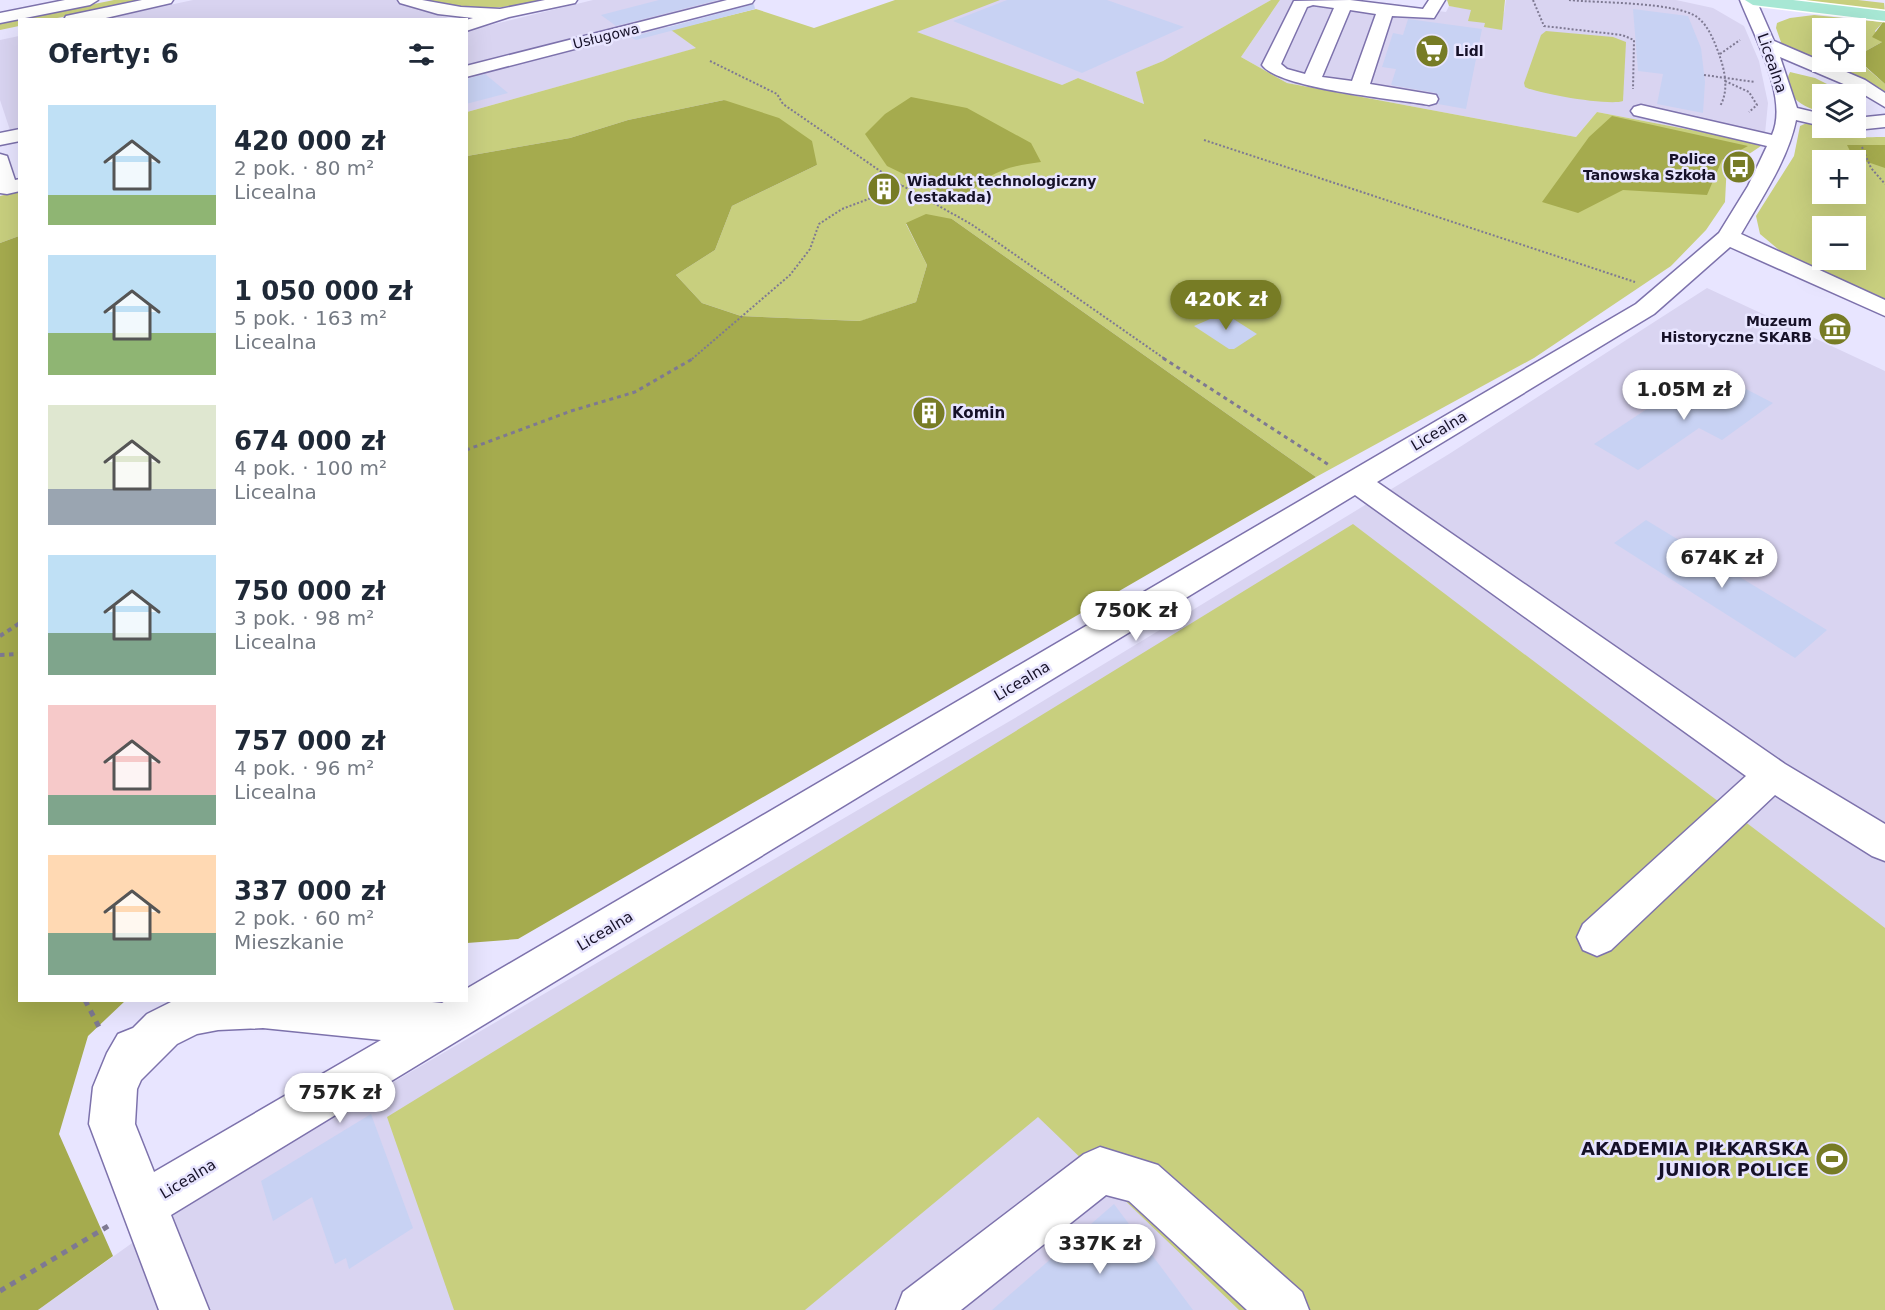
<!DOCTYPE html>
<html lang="pl">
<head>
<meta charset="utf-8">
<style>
  :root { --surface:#fff; --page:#f2f2f3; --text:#1f2937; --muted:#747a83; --accent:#777c25 }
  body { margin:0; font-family:"DejaVu Sans",sans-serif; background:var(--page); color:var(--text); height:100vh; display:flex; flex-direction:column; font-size:22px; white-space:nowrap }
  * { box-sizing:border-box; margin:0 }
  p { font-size:20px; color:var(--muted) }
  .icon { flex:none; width:33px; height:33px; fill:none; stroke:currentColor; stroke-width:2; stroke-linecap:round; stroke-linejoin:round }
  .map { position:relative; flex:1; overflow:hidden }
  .sheet { position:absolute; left:18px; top:18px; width:450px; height:984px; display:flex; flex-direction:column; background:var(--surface); border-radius:0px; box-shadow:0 6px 24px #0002 }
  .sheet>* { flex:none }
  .buttons { position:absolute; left:1812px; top:18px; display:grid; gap:12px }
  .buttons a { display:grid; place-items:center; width:54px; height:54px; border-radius:0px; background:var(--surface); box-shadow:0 6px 24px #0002; font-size:30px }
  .price { position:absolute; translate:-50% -51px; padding:0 14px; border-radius:21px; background:#fff; color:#222; font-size:20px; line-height:39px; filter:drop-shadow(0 2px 3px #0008) }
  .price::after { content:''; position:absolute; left:50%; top:36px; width:18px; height:14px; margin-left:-9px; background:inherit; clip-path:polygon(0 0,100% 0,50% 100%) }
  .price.active { background:var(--accent); color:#fff }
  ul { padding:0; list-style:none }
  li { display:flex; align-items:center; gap:18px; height:150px; padding:0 30px }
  li span { display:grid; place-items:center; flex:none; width:168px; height:120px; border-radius:0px; color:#555 }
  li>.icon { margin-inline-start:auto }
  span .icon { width:72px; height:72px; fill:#fffc; stroke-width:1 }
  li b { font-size:26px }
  h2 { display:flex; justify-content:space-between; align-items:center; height:72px; padding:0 30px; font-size:26px }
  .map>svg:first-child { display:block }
  .built { fill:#d9d4f1 }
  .green { fill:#c8cf7e; fill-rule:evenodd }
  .forest { fill:#a5ab4e }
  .building { fill:#c8d2f3 }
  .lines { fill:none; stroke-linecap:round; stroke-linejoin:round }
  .minor-casing { stroke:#7d72ac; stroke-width:3 }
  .major-casing { stroke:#fff; stroke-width:3 }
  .path-far3 { stroke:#7e7992; stroke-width:2; stroke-dasharray:2 2; stroke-linecap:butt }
  .path-far2 { stroke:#7e7992; stroke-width:3; stroke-dasharray:4 4; stroke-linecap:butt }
  .path-far1 { stroke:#7e7992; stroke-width:4; stroke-dasharray:4.5 4.5; stroke-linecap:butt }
  .path { stroke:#7e7992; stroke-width:5; stroke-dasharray:6 6; stroke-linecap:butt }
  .minor { fill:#fff; fill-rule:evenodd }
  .major { fill:#a7e7d4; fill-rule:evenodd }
  .labels { text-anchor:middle; stroke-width:5; stroke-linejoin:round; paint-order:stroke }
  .far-street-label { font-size:14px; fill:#161128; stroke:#e8e5ff }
  .far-poi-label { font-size:14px; font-weight:bold; fill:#161128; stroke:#e8e5ff; text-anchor:start }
  .street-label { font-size:15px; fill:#161128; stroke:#e8e5ff }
  .poi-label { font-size:15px; font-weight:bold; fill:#161128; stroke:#e8e5ff; text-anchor:start }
  .near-poi-label { font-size:18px; font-weight:bold; fill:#161128; stroke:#e8e5ff; text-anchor:end }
</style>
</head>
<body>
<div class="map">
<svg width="1885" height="1310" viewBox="0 0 1885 1310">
  <rect width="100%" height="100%" fill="#e8e5ff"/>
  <g class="built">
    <path d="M193,0H395L451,19L99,20Z"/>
    <path d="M593,0H728L467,67L466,31Z"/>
    <path d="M994,0H1271L1163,61L1137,72L1144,104L1078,78L1060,86L916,32Z"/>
    <path d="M1280,0H1355L1446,12L1449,6L1504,13L1506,0H1676L1713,8L1744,26L1759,61L1768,103L1764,144L1597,112L1576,137L1287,83L1241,57Z"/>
    <path d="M663,24L697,48L467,112V76Z"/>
    <path d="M19,36V131L11,133L0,100V40Z"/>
    <path d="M1707,288L1885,371V1310H38L194,1199L1020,715L1449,454Z"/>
  </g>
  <g class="green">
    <path d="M114,0H150L52,19L20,20L19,26L0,30V23Z"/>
    <path d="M419,0H545C504,8 459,15 419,0Z"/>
    <path d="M895,0H1000L917,32L1062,85L1078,78L1144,104L1136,72L1163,61L1271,0H1280L1241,57L1287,83L1576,137L1597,112L1764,144L1743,158L1727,162L1725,202L1706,230L1671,266L1534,358L1316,477L952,219L906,224L927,265L916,302L861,321L741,316L702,303L676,275L715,250L732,206L817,165L724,100L628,120L570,138L467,156V112L696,48L671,30L756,9L814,28Z"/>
    <path d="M1447,0H1505L1502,30L1484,27L1485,23L1468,21L1471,10L1449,6Z"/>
    <path d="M1775,0H1858L1884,3L1885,13Z"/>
    <path d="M1814,15L1883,22L1875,31L1882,42L1864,52H1856V28H1822V62H1856V59L1885,84V93L1878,89L1880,88L1782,45L1776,28L1777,23L1790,18Z"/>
    <path d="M1546,31L1613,37L1626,42L1623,101C1610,106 1539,94 1525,87L1524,83L1541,35Z"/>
    <path d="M1790,72L1815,78L1847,94H1822V112C1804,108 1779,94 1790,72Z"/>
    <path d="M1809,122L1821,124C1829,140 1868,137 1885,137V303L1784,254L1760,234L1756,216L1794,156L1800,126ZM1822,160H1856V194H1822ZM1822,226H1856V260H1822Z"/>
    <path d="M19,191V236L0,243V196Z"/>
    <path d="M1353,524L1885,928V1310H1239L1038,1117L805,1310H454L387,1117Z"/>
  </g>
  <g class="forest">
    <path d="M1883,22H1885V84L1856,58V52H1864L1882,42L1872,37Z"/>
    <path d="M911,97L967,108L1031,143L1041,162C1002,167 988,173 961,202L887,166L865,134L885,114Z"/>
    <path d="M724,100L779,118L812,141L817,165L732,206L715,250L676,275L702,303L741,316L860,321L916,302L927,265L906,223L926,214L952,219L1316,477L518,939L467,943V156L570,138L628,120Z"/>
    <path d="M1612,116L1748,146L1722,160L1707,195L1623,190L1578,213L1542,202L1589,137Z"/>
    <path d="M1847,145H1885V168L1853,157Z"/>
    <path d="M19,236L20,1000L125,1001L88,1036L59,1134L113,1256L38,1310H0V243Z"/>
  </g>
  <g class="building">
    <path d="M659,0H718L616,26L601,15Z"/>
    <path d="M1007,0H1107L1184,27L1082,73L953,21Z"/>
    <path d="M754,4L755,9L636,40L631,37Z"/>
    <path d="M1633,9L1688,16L1701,48L1705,82L1703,113L1657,104L1663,74L1638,71Z"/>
    <path d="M1408,19L1482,29L1466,109L1438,104L1440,98L1436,93L1391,85L1396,69L1382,67L1393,33L1403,35Z"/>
    <path d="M485,74L508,93L466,104V79Z"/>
    <path d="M1224,313L1257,334L1234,349H1229L1194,326Z"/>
    <path d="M1717,374L1773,403L1722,440L1699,428L1638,470L1594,444L1656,403L1667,409Z"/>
    <path d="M1646,520L1827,630L1795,658L1614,543Z"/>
    <path d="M371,1114L413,1228L349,1269L346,1258L335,1264L312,1197L273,1221L261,1181Z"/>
    <path d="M1114,1204L1193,1310H992Z"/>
  </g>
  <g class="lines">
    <g class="minor-casing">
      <g id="minor">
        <path d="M65,0H98L90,5L0,23V13Z"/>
        <path d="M142,0H173L171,3L97,20H64L66,16Z"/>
        <path d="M398,0H422L461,7L500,9L545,0H577L575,3L509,17L466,31V20L473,18L438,14L400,3Z"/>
        <path d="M727,0H754L752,3L466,77V66Z"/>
        <path d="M1350,0L1423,9L1429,0H1445L1434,18L1392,16L1370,84L1436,95L1438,99L1436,103L1429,105C1396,99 1279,89 1262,65L1294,1ZM1313,5L1334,8L1305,74L1287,69L1281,64L1307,7ZM1350,10L1376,14L1352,81L1322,77Z"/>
        <path d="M1740,0H1756L1774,41L1865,80L1885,93V107L1853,88L1780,57L1797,108L1822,114V126L1796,120C1788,160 1761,199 1741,234L1885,300V316L1730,247L1654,314L1377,482L1785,764L1885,824V861L1872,856L1775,795L1611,950L1597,956L1583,950L1577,937L1583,924L1746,776L1355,495L171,1215L209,1310H159L89,1124L93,1087L107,1053L118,1034L133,1028L147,1014L175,1000H412L442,1003L447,1000H466V989L1636,304L1719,233L1748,186L1767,146L1634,115L1631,111L1634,107L1641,105L1772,135C1789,98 1754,36 1740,0ZM263,1028L381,1040L154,1172L135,1124L137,1089L141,1080L177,1044L197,1034L218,1030Z"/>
        <path d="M1885,115V127L1856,130L1849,128H1856V118Z"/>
        <path d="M20,129V141L0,145V133Z"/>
        <path d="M0,154L7,156L15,180L20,179V191L7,194L0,193Z"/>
        <path d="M1100,1147L1158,1165L1302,1292L1309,1310H1247L1129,1201L1106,1195L961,1310H896L903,1292L1084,1154Z"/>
      </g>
    </g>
    <g class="major-casing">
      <path id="major" d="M1745,0H1793L1885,11V21L1753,5Z"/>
    </g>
    <g class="path-far3">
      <path d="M1533,0L1544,26L1622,35L1634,40L1633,89"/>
      <path d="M1569,0C1598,3 1676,2 1697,17C1709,26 1715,43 1720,57C1725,72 1729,91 1720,106"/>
      <path d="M1720,54L1740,40"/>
      <path d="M710,61L777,94L783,104L902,186"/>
      <path d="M1704,75L1755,82"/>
      <path d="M1725,81L1749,92L1757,105L1749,112"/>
      <path d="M1204,140L1635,282"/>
      <path d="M1862,147L1871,168L1885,184"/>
      <path d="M692,359L790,275L810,249L819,224L842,209L903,186L971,224L1165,359"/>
    </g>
    <g class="path-far2">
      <path d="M1163,358L1329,465"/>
      <path d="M466,450L571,411L635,392L694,358"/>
    </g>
    <g class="path-far1">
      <path d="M0,636L20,623"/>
      <path d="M0,655L20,654"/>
    </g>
    <g class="path">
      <path d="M85,1000L100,1029"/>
      <path d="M0,1291L110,1225"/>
    </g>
    <use href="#minor" class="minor"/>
    <use href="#major" class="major"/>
  </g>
  <defs>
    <g id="supermarket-disc" transform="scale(1.725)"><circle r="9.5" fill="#777c25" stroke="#e8e5ff"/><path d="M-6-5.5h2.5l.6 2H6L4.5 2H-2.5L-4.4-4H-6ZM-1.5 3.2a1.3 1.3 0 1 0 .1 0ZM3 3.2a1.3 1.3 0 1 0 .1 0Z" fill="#fff"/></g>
    <g id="bus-disc" transform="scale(1.725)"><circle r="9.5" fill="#777c25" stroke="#e8e5ff"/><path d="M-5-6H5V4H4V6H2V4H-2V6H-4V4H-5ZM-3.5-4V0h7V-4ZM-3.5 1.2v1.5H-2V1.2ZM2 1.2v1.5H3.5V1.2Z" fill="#fff"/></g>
    <g id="building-disc" transform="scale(1.725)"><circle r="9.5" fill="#777c25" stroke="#e8e5ff"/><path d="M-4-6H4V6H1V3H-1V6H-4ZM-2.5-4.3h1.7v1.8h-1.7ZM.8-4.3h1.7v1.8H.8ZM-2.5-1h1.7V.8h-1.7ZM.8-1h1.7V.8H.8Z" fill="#fff"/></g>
    <g id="museum-disc" transform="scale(1.725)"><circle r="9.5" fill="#777c25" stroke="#e8e5ff"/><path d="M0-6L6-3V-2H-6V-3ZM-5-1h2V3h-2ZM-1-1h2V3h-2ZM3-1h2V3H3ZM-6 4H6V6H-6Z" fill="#fff"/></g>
    <g id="stadium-disc" transform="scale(1.725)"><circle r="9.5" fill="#777c25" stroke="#e8e5ff"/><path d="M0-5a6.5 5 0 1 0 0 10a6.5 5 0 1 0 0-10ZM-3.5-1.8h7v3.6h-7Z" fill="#fff"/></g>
  </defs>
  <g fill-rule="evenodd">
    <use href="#supermarket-disc" x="1432" y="51"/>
    <use href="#bus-disc" x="1739" y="167"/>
    <use href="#building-disc" x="884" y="189"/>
    <use href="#museum-disc" x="1835" y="329"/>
    <use href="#building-disc" x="929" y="413"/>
    <use href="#stadium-disc" x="1832" y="1159"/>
  </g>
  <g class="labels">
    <g class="far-street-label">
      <text transform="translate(606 36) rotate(-14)" y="5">Usługowa</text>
    </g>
    <g class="far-poi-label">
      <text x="1455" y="56">Lidl</text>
      <text x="1716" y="164" text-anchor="end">Police<tspan x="1716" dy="16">Tanowska Szkoła</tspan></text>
      <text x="907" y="186">Wiadukt technologiczny<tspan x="907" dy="16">(estakada)</tspan></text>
      <text x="1812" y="326" text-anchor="end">Muzeum<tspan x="1812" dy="16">Historyczne SKARB</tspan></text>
    </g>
    <g class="street-label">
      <text transform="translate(1772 63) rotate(71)" y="5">Licealna</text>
      <text transform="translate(1439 431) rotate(-31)" y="5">Licealna</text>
      <text transform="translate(1022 681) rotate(-31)" y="5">Licealna</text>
      <text transform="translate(605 931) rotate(-31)" y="5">Licealna</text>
      <text transform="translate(188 1179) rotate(-31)" y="5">Licealna</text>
    </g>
    <g class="poi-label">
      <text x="952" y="418">Komin</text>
    </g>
    <g class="near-poi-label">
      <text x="1809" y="1155">AKADEMIA PIŁKARSKA<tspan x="1809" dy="21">JUNIOR POLICE</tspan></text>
    </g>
  </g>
</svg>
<div class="buttons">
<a><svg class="icon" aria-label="locate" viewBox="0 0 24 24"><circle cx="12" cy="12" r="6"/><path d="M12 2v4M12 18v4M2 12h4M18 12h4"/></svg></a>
<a><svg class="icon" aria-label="layers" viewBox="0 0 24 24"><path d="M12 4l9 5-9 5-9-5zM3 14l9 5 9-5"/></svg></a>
<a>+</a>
<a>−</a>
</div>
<b class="price active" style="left:1226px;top:331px">420K zł</b>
<b class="price" style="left:1684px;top:421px">1.05M zł</b>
<b class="price" style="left:1722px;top:589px">674K zł</b>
<b class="price" style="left:1136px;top:642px">750K zł</b>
<b class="price" style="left:340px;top:1124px">757K zł</b>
<b class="price" style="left:1100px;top:1275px">337K zł</b>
<section class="sheet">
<h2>Oferty: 6<svg class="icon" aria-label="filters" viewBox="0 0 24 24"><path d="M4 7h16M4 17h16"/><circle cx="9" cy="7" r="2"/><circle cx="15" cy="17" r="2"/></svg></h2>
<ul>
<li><span style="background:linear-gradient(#bfe0f5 75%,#8fb573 0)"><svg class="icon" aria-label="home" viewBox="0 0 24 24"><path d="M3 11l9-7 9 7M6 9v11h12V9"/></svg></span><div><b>420 000 zł</b><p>2 pok. · 80 m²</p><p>Licealna</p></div></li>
<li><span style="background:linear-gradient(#bfe0f5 65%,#8fb573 0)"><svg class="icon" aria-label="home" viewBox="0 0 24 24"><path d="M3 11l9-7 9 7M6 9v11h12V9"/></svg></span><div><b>1 050 000 zł</b><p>5 pok. · 163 m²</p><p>Licealna</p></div></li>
<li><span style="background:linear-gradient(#dfe7d0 70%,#9aa5b1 0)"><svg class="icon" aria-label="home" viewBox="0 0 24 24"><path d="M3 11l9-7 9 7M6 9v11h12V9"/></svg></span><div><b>674 000 zł</b><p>4 pok. · 100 m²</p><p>Licealna</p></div></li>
<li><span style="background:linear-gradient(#bfe0f5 65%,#7fa58c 0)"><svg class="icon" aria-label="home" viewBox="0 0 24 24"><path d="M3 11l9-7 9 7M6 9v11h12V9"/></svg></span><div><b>750 000 zł</b><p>3 pok. · 98 m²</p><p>Licealna</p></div></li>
<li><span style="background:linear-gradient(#f6c9c9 75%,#7fa58c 0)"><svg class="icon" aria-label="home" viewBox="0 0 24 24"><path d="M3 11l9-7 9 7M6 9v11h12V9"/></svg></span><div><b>757 000 zł</b><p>4 pok. · 96 m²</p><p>Licealna</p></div></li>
<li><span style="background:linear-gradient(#ffd9b3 65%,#7fa58c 0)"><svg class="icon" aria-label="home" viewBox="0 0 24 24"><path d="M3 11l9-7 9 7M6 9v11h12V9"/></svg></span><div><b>337 000 zł</b><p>2 pok. · 60 m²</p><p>Mieszkanie</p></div></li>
</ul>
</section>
</div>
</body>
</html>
